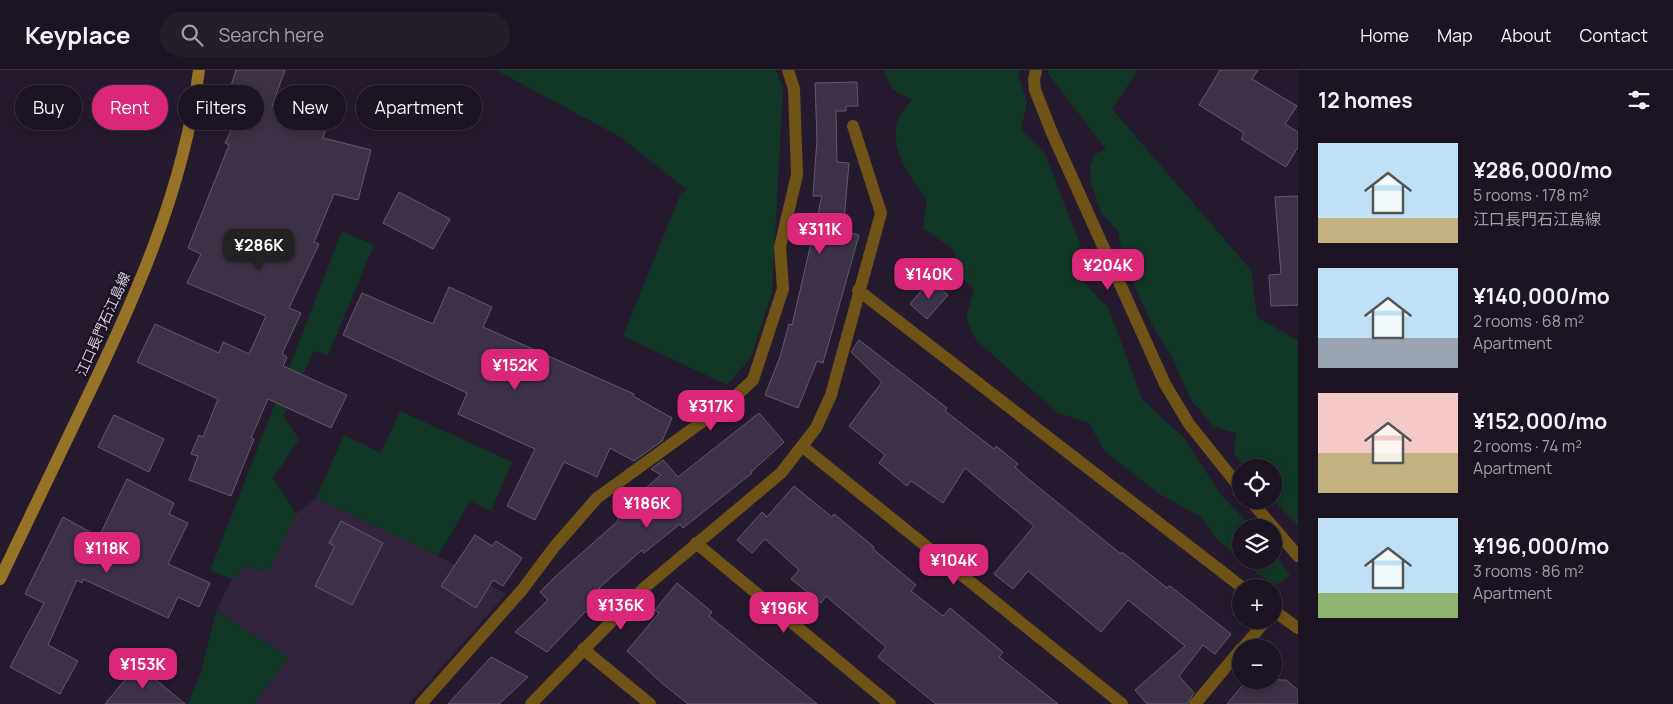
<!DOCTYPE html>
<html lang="en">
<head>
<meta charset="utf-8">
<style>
  :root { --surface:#1c1422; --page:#251d2a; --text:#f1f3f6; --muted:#a09ea5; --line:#3a3340; --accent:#db2777 }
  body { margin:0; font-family:Manrope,"Noto Sans JP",sans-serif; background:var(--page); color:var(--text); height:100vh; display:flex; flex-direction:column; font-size:19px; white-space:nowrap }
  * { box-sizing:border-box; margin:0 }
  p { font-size:16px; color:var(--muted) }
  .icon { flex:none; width:28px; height:28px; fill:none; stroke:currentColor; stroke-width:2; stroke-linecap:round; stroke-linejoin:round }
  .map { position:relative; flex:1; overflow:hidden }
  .details { display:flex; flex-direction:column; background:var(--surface); width:375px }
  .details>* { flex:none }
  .top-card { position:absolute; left:15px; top:15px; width:475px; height:45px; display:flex; gap:10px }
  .buttons { position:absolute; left:1232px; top:389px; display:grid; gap:10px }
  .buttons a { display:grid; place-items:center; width:50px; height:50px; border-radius:50%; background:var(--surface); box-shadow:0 2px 8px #0003,0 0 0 1px var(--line); font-size:25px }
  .price { position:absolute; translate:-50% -42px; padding:0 11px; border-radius:10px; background:var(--accent); color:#fff; font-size:16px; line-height:32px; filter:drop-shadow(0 1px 2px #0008) }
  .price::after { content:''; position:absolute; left:50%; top:30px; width:15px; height:11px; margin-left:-8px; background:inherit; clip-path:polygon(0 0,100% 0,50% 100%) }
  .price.active { background:#222; color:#fff }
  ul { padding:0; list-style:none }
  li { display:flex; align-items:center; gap:15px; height:125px; padding:0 20px }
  li span { display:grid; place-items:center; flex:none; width:140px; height:100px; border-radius:0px; color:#555 }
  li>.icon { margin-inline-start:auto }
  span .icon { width:60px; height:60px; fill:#fffc; stroke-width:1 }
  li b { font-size:21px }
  h2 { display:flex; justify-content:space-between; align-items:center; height:60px; padding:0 20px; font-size:21px }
  .chip { padding:0 18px; border-radius:22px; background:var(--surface); box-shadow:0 2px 8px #0003,0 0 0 1px var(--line); font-size:18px; line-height:45px }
  .chip.active { background:var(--accent); color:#fff }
  header { display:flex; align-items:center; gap:30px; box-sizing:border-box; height:70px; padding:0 25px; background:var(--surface); border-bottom:1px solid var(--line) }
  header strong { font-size:24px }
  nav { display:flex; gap:28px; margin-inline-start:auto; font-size:18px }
  .search { width:350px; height:45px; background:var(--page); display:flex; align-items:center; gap:12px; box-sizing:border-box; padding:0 18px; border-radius:28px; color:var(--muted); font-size:19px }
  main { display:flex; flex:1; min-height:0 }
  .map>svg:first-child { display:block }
  .built { fill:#31243b }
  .green { fill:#113727 }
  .building { fill:#3c3145; stroke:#65596f }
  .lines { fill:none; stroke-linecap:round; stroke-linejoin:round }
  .minor { stroke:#705417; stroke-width:12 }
  .tertiary { stroke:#705417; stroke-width:12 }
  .secondary { stroke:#977327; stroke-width:12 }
  .labels { text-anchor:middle; stroke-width:4.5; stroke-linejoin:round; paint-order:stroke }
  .street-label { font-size:14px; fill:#d5cfdc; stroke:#1c1224 }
</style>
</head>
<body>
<header>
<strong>Keyplace</strong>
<div class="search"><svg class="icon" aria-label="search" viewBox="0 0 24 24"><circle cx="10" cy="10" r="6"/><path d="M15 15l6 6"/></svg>Search here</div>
<nav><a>Home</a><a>Map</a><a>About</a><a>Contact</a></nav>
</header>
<main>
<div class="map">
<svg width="1298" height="634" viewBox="0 0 1298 634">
  <rect width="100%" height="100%" fill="#261b2e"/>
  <path class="built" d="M316,428L438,486L506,524L409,634H254L289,587L216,541L232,509L246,496L269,501L296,444Z"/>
  <g class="green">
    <path d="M496,0H776L783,18L772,222L751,287L727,315L623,266L681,123L687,120L622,68Z"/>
    <path d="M884,0H1020L1018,4L1027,32L1021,60L1045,84L1086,190L1082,210L1109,239L1142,329L1184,368L1221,425L1252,457L1241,458V490L1216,468L1202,447L1161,425L1105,382L1089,353L1058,343L976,270L966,248L974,219L956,203L955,181L923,158L927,129C910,106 888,80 898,49C900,42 908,36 912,30L892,19Z"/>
    <path d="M1049,0H1138L1112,39L1251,200L1257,247L1298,271V455L1273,430L1274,398L1245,397L1234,384L1236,363L1214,357L1191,330L1173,289L1151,253L1123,189L1118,161L1101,143L1091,114L1090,96L1095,84L1106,79L1047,2Z"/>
    <path d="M342,161L374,175L328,285L314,281L283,346L299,369L273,408L296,444L269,501L246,496L232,509L210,501Z"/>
    <path d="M400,341L512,392L491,441L470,431L438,486L316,428L344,365L381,383Z"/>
    <path d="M1274,481L1290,505L1277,515L1259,505L1242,490H1274Z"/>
    <path d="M216,541L289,587L254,634H188L201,602Z"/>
  </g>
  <g class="building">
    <path d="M236,0H285L272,36L328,51L323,68L371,80L358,130L334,124L314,172L319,174L289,238L301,243L282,284L287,287L283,296L347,325L331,358L268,329L251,368L254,369L231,426L189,410L198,386L191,384L199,365L203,367L218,329L137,292L155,254L219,283L223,272L249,284L266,246L187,213L201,184L188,178L229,75L225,73L247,28L229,22Z"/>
    <path d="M1220,0H1258L1252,9L1297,36L1285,54L1298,62V77L1286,97L1241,69L1244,63L1199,35Z"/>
    <path d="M857,12L858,36H846V41H836L837,92L849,93L843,161L859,165L823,293L817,291L798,338L765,325L780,287L789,254L792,255L822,126H813L817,69L815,13Z"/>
    <path d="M399,122L450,149L433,179L383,153Z"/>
    <path d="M1298,126V235L1271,236L1269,205L1281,204L1275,127Z"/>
    <path d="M927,214H935L948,225L927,249L910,234Z"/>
    <path d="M449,217L492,237L483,257L634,324L633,326L672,348L662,371L634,391L610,378L597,407L564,392L535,450L507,436L535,379L458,344L467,323L343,265L362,223L433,254Z"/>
    <path d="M859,270L947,338L945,341L994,379L996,376L1018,394L1015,397L1027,408L1121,484L1122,482L1167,518L1170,516L1231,564L1215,584L1203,575L1179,606L1194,623L1187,634H1147L1135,620L1185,576L1128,530L1101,562L1028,501L1013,519L994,504L1034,456L965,398L943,433L911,411L907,416L879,393L885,385L849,356L882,312L851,282Z"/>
    <path d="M759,343L784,372L751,402L752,403L683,458L680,454L644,483L642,480L599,518L614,532L596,550L586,541L547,582L515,562L548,530L540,522L558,504L618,451V442L661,405L651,399L663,390L678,407Z"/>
    <path d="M114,345L164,369L149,402L98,377Z"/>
    <path d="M127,409L174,433L169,444L188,453L168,494L210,513L199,537L178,527L168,548L83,509L82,513L77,510L48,575L78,591L60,624L10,597L44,533L25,524L63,447L99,467Z"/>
    <path d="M794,416L832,447L834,444L874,477L873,479L916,515L911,521L943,546L950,538L1003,582L999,587L1058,634H936L878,587L886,577L826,526L821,533L791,509L799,500L765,469L752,483L737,470L762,442L767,447Z"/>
    <path d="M341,451L383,473L352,535L315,516L335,476L329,473Z"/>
    <path d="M475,465L492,476L496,471L522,488L503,516L493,510L476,538L441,516Z"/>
    <path d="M677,513L712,542L709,546L817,634H688L663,614L627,581L659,543L655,540Z"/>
    <path d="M491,587L528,607L499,634H448Z"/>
    <path d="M139,593L157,608L156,610L185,634H105Z"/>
    <path d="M1247,610H1286L1298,620V634H1227Z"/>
  </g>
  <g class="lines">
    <g class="minor">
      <path d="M1036,0L1034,10L1035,20L1052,63L1165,314L1189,354L1241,419"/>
      <path d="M858,220L1243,518"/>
      <path d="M803,377L1122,634"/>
      <path d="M1250,430L1298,486"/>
      <path d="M696,473L890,634"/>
      <path d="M1274,541L1298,558"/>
      <path d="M583,579L650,634"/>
      <path d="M421,634L522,520L555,476L597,428L728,333L753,310L783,219L780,177L797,105L794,19L788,0"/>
      <path d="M531,634L644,518L781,403L816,358L831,325L881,143L853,56"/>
    </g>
    <g class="tertiary">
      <path d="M1243,578L1266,550"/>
      <path d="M1195,634L1241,579"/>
    </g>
    <path class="secondary" d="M0,509C27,452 55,395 82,338C134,231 184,120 199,0"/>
  </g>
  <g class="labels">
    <g class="street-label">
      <text transform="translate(103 254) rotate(-66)" y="5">江口長門石江島線</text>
    </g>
  </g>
</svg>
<div class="buttons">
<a><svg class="icon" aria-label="locate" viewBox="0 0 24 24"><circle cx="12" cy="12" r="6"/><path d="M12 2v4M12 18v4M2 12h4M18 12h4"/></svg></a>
<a><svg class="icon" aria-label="layers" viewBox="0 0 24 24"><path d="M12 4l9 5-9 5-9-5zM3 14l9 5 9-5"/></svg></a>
<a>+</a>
<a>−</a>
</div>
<b class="price" style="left:820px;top:185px">¥311K</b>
<b class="price active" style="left:259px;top:201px">¥286K</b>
<b class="price" style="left:1108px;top:221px">¥204K</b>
<b class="price" style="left:929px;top:230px">¥140K</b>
<b class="price" style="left:515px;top:321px">¥152K</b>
<b class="price" style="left:711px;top:362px">¥317K</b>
<b class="price" style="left:647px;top:459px">¥186K</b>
<b class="price" style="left:107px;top:504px">¥118K</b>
<b class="price" style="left:954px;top:516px">¥104K</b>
<b class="price" style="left:621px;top:561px">¥136K</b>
<b class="price" style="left:784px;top:564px">¥196K</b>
<b class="price" style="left:143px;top:620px">¥153K</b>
<div class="top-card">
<a class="chip">Buy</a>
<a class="chip active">Rent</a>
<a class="chip">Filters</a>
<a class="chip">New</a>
<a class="chip">Apartment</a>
</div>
</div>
<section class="details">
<h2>12 homes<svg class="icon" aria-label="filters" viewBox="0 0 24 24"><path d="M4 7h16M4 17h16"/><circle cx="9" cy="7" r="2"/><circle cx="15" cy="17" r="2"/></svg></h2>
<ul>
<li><span style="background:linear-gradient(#bfe0f5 75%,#c2b280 0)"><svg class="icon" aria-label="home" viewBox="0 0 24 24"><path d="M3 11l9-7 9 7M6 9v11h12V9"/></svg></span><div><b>¥286,000/mo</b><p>5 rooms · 178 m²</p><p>江口長門石江島線</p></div></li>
<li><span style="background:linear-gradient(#bfe0f5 70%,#9aa5b1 0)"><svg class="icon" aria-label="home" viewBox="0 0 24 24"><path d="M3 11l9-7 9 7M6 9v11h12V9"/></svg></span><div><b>¥140,000/mo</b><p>2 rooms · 68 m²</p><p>Apartment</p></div></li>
<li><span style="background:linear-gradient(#f6c9c9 60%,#c2b280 0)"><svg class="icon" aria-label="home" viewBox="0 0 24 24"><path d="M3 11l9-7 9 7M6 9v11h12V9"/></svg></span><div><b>¥152,000/mo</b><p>2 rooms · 74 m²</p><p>Apartment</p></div></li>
<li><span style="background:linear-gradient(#bfe0f5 75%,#8fb573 0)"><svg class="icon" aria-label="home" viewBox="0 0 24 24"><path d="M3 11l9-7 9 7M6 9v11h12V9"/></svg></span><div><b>¥196,000/mo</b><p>3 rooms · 86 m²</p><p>Apartment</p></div></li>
</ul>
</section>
</main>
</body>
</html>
